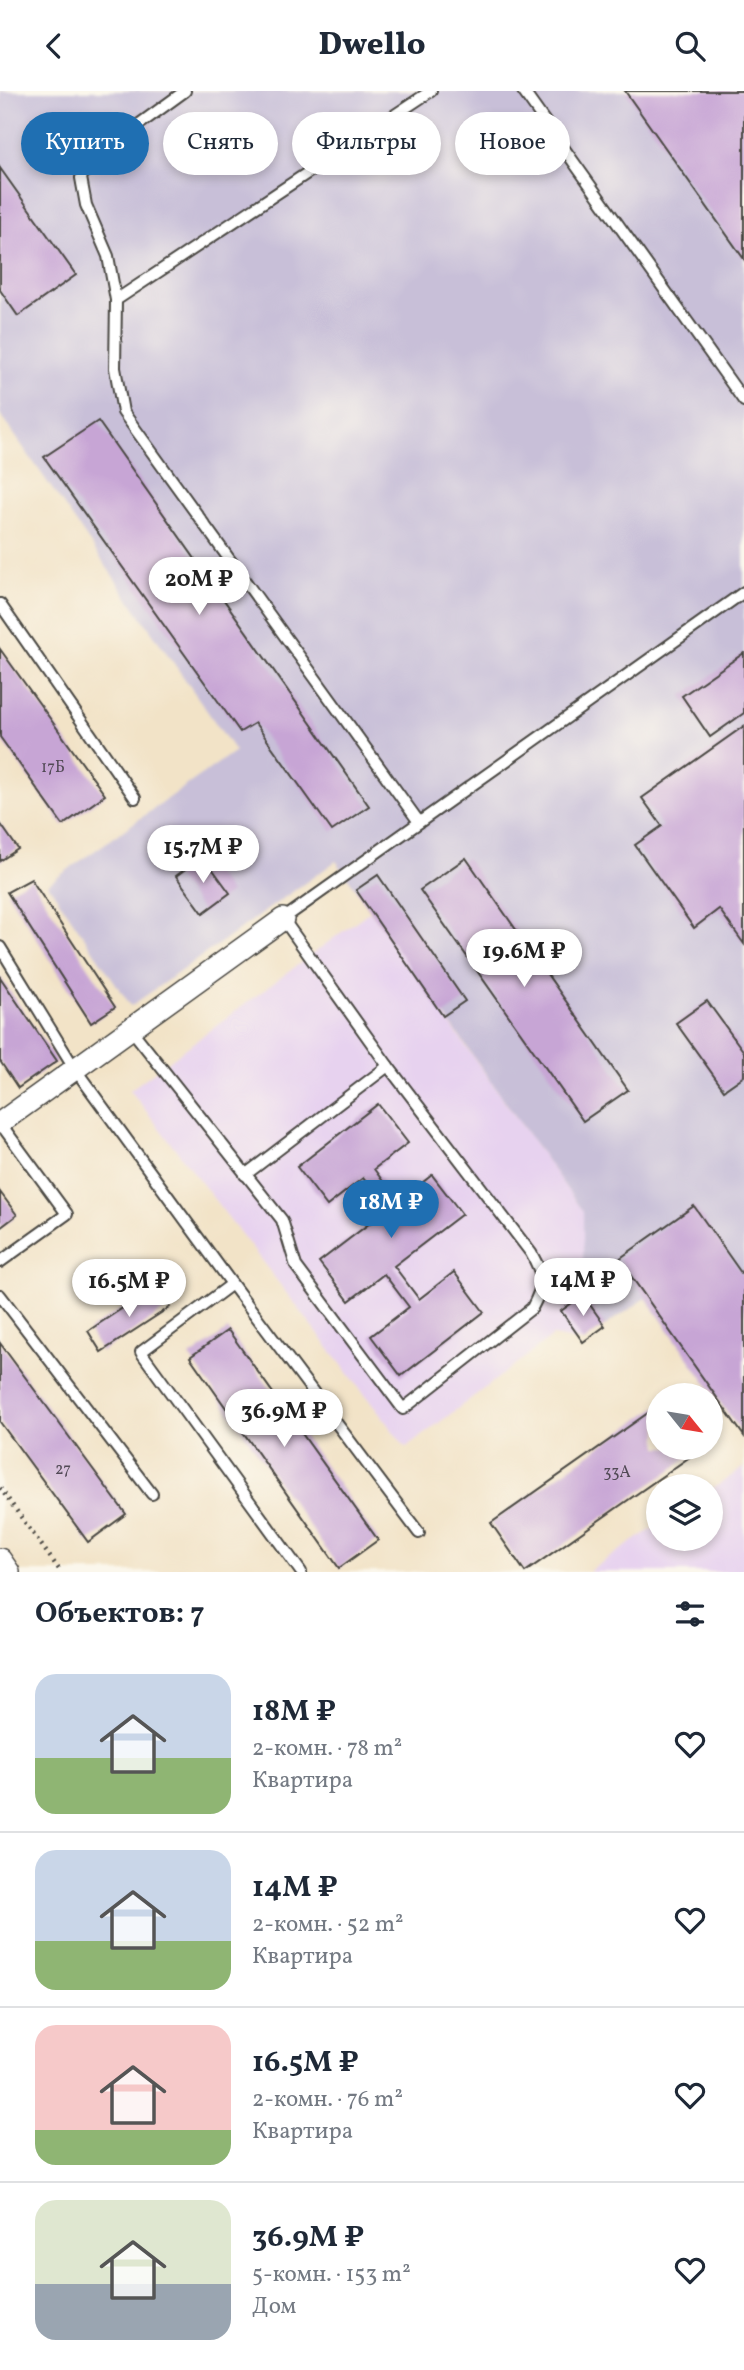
<!DOCTYPE html>
<html lang="ru">
<head>
<meta charset="utf-8">
<style>
  :root { --surface:#fff; --page:#f2f2f3; --text:#1f2937; --muted:#747a83; --line:#e0e1e3; --accent:#1f6fb2 }
  body { margin:0; font-family:Vollkorn,serif; background:var(--page); color:var(--text); height:100vh; display:flex; flex-direction:column; font-size:26px; white-space:nowrap }
  * { box-sizing:border-box; margin:0 }
  p { font-size:23px; color:var(--muted) }
  .icon { flex:none; width:38px; height:38px; fill:none; stroke:currentColor; stroke-width:2; stroke-linecap:round; stroke-linejoin:round }
  .map { position:relative; height:1481px; overflow:hidden }
  .details { display:flex; flex-direction:column; background:var(--surface); flex:1 }
  .details>* { flex:none }
  .hud { position:absolute; left:21px; top:21px; width:704px; height:63px; display:flex; gap:14px }
  .needle { width:46px; rotate:120deg }
  .controls { position:absolute; left:646px; top:1292px; display:grid; gap:14px }
  .controls a { display:grid; place-items:center; width:77px; height:77px; border-radius:50%; background:var(--surface); box-shadow:0 4px 10px #0003; font-size:35px }
  .price { position:absolute; translate:-50% -60px; padding:0 16px; border-radius:24px; background:#fff; color:#222; font-size:23px; line-height:46px; filter:drop-shadow(0 2px 4px #0008) }
  .price::after { content:''; position:absolute; left:50%; top:42px; width:21px; height:16px; margin-left:-10px; background:inherit; clip-path:polygon(0 0,100% 0,50% 100%) }
  .price.active { background:var(--accent); color:#fff }
  ul { padding:0; list-style:none }
  li { display:flex; align-items:center; gap:21px; height:175px; padding:0 35px }
  li+li { border-top:2px solid var(--line) }
  li span { display:grid; place-items:center; flex:none; width:196px; height:140px; border-radius:21px; color:#555 }
  li>.icon { margin-inline-start:auto }
  span .icon { width:84px; height:84px; fill:#fffc; stroke-width:1 }
  li b { font-size:30px }
  h2 { display:flex; justify-content:space-between; align-items:center; height:84px; padding:0 35px; font-size:30px }
  .chip { padding:0 24px; border-radius:32px; background:var(--surface); box-shadow:0 4px 10px #0003; font-size:24px; line-height:63px }
  .chip.active { background:var(--accent); color:#fff }
  header { display:flex; justify-content:space-between; align-items:center; height:91px; padding:0 35px; background:var(--surface); font-size:32px; font-weight:800 }
  .map>svg:first-child { display:block }
  .built { fill:#e7d2ef }
  .industrial { fill:#c8bfd8 }
  .building { fill:#c7a5d5 }
  .lines { fill:none; stroke-linecap:round; stroke-linejoin:round }
  .service-casing { stroke:#494742; stroke-width:14 }
  .minor-casing { stroke:#494742; stroke-width:24 }
  .path { stroke:#494742; stroke-width:4.5; stroke-dasharray:2 5; stroke-linecap:butt }
  .service { stroke:#fff; stroke-width:10 }
  .minor { stroke:#fff; stroke-width:21 }
  .labels { text-anchor:middle; stroke-width:5; stroke-linejoin:round; paint-order:stroke }
  .number-label { font-size:16px; fill:#524a56 }
</style>
</head>
<body>
<header><svg class="icon" aria-label="back" viewBox="0 0 24 24"><path d="M15 5l-7 7 7 7"/></svg>Dwello<svg class="icon" aria-label="search" viewBox="0 0 24 24"><circle cx="10" cy="10" r="6"/><path d="M15 15l6 6"/></svg></header>
<div class="map">
<svg width="744" height="1481" viewBox="0 0 744 1481">
  <rect width="100%" height="100%" fill="#fbf7ec"/>
  <filter id="ink" filterUnits="userSpaceOnUse"><feTurbulence type="fractalNoise" baseFrequency=".0143" numOctaves="2"/><feDisplacementMap in="SourceGraphic" scale="14" xChannelSelector="R" yChannelSelector="G"/><feConvolveMatrix kernelMatrix="1 2 1 2 8 2 1 2 1" color-interpolation-filters="sRGB"/></filter>
  <filter id="wash" filterUnits="userSpaceOnUse"><feTurbulence type="fractalNoise" baseFrequency=".00686" numOctaves="4" result="noise"/><feDisplacementMap in="SourceGraphic" scale="28" xChannelSelector="R" yChannelSelector="G"/><feGaussianBlur stdDeviation="1.57" result="paint"/><feColorMatrix in="noise" values="0 0 0 0 0 0 0 0 0 0 0 0 0 0 0 0 0 1.4 0 .05"/><feComposite in="paint" operator="in"/></filter>
  <g filter="url(#wash)">
    <rect width="100%" height="100%" fill="#f2e3c7"/>
    <g class="built">
      <path d="M370,820L583,1121V1204L605,1235L583,1251L553,1245L406,1357L130,999Z"/>
      <path d="M744,1376V1481H588L658,1434V1447H710L711,1399Z"/>
    </g>
    <path class="industrial" d="M0,0H744V1345L646,1207L605,1235L583,1204V1121L336,770L131,915L48,793L235,660L0,323Z"/>
    <g id="blocks">
      <g class="building">
        <path d="M625,0H744V168Z"/>
        <path d="M0,77L76,184L18,225L0,199Z"/>
        <path d="M98,330L369,715L332,740L255,632L240,641L44,366Z"/>
        <path d="M0,558L105,704L63,734L0,646Z"/>
        <path d="M744,562V622L710,646L682,605Z"/>
        <path d="M744,635V853L719,818L694,837L635,754L662,735L642,707Z"/>
        <path d="M0,732L18,758L0,770Z"/>
        <path d="M203,765L230,802L203,822L176,785Z"/>
        <path d="M466,767L628,999L583,1030L420,799Z"/>
        <path d="M378,784L465,910L443,925L356,799Z"/>
        <path d="M31,788L115,916L91,932L7,801Z"/>
        <path d="M0,886L57,970L18,997L0,970Z"/>
        <path d="M707,910L744,961V985L724,999L676,932Z"/>
        <path d="M378,1013L408,1052L374,1078L398,1111L432,1084L462,1123L394,1175L419,1208L454,1181L484,1221L401,1285L371,1245L409,1216L384,1183L349,1210L319,1171L387,1119L363,1087L327,1115L297,1076Z"/>
        <path d="M0,1101L17,1124L0,1137Z"/>
        <path d="M694,1115L744,1186V1345L619,1168Z"/>
        <path d="M156,1195L170,1216L101,1261L88,1240Z"/>
        <path d="M583,1204L605,1235L583,1251L561,1220Z"/>
        <path d="M228,1239L378,1449L339,1477L190,1266Z"/>
        <path d="M0,1252L126,1423L88,1451L0,1331Z"/>
        <path d="M658,1315V1356H704L525,1481L491,1432Z"/>
      </g>
    </g>
  </g>
  <g filter="url(#ink)">
    <use href="#blocks" fill-opacity="0" stroke="#494742" stroke-width="2"/>
    <g class="lines">
      <g class="service-casing">
        <g id="service">
          <path d="M185,0L90,69L81,87L86,114L108,165L116,209L115,277L123,321L419,731"/>
          <path d="M523,0L744,310"/>
          <path d="M116,209L431,0"/>
          <path d="M0,513L135,707"/>
          <path d="M0,856L75,978L232,1193L419,1442"/>
          <path d="M130,937L282,1129L296,1175L403,1318L532,1217C545,1192 545,1187 531,1162L388,975L283,828L744,501"/>
          <path d="M245,1084L388,975"/>
          <path d="M0,1171L67,1123L0,1032"/>
          <path d="M232,1193L141,1261L301,1481"/>
          <path d="M0,1204L152,1403"/>
        </g>
      </g>
      <g class="minor-casing">
        <g id="minor">
          <path d="M0,1032L283,828"/>
          <path d="M0,1468L9,1481"/>
        </g>
      </g>
      <path class="path" d="M0,1397L61,1481"/>
      <use href="#service" class="service"/>
      <use href="#minor" class="minor"/>
    </g>
  </g>
  <g class="labels">
    <g class="number-label">
      <text x="53" y="681">17Б</text>
      <text x="63" y="1383">27</text>
      <text x="617" y="1386">33А</text>
    </g>
  </g>
</svg>
<div class="controls">
<a><svg class="needle" viewBox="-14 -14 28 28"><path d="M0-13l5 13h-10z" fill="#e53935"/><path d="M0 13l5-13h-10z" fill="#747a83"/></svg></a>
<a><svg class="icon" aria-label="layers" viewBox="0 0 24 24"><path d="M12 4l9 5-9 5-9-5zM3 14l9 5 9-5"/></svg></a>
</div>
<b class="price" style="left:199px;top:526px">20M ₽</b>
<b class="price" style="left:203px;top:794px">15.7M ₽</b>
<b class="price" style="left:524px;top:898px">19.6M ₽</b>
<b class="price active" style="left:391px;top:1149px">18M ₽</b>
<b class="price" style="left:583px;top:1227px">14M ₽</b>
<b class="price" style="left:129px;top:1228px">16.5M ₽</b>
<b class="price" style="left:284px;top:1358px">36.9M ₽</b>
<div class="hud">
<a class="chip active">Купить</a>
<a class="chip">Снять</a>
<a class="chip">Фильтры</a>
<a class="chip">Новое</a>
</div>
</div>
<section class="details">
<h2>Объектов: 7<svg class="icon" aria-label="filters" viewBox="0 0 24 24"><path d="M4 7h16M4 17h16"/><circle cx="9" cy="7" r="2"/><circle cx="15" cy="17" r="2"/></svg></h2>
<ul>
<li><span style="background:linear-gradient(#c9d6e8 60%,#8fb573 0)"><svg class="icon" aria-label="home" viewBox="0 0 24 24"><path d="M3 11l9-7 9 7M6 9v11h12V9"/></svg></span><div><b>18M ₽</b><p>2-комн. · 78 m²</p><p>Квартира</p></div><svg class="icon" aria-label="heart" viewBox="0 0 24 24"><path d="M12 20l-8-8c-3-5 5-10 8-4 3-6 11-1 8 4z"/></svg></li>
<li><span style="background:linear-gradient(#c9d6e8 65%,#8fb573 0)"><svg class="icon" aria-label="home" viewBox="0 0 24 24"><path d="M3 11l9-7 9 7M6 9v11h12V9"/></svg></span><div><b>14M ₽</b><p>2-комн. · 52 m²</p><p>Квартира</p></div><svg class="icon" aria-label="heart" viewBox="0 0 24 24"><path d="M12 20l-8-8c-3-5 5-10 8-4 3-6 11-1 8 4z"/></svg></li>
<li><span style="background:linear-gradient(#f6c9c9 75%,#8fb573 0)"><svg class="icon" aria-label="home" viewBox="0 0 24 24"><path d="M3 11l9-7 9 7M6 9v11h12V9"/></svg></span><div><b>16.5M ₽</b><p>2-комн. · 76 m²</p><p>Квартира</p></div><svg class="icon" aria-label="heart" viewBox="0 0 24 24"><path d="M12 20l-8-8c-3-5 5-10 8-4 3-6 11-1 8 4z"/></svg></li>
<li><span style="background:linear-gradient(#dfe7d0 60%,#9aa5b1 0)"><svg class="icon" aria-label="home" viewBox="0 0 24 24"><path d="M3 11l9-7 9 7M6 9v11h12V9"/></svg></span><div><b>36.9M ₽</b><p>5-комн. · 153 m²</p><p>Дом</p></div><svg class="icon" aria-label="heart" viewBox="0 0 24 24"><path d="M12 20l-8-8c-3-5 5-10 8-4 3-6 11-1 8 4z"/></svg></li>
</ul>
</section>
</body>
</html>
